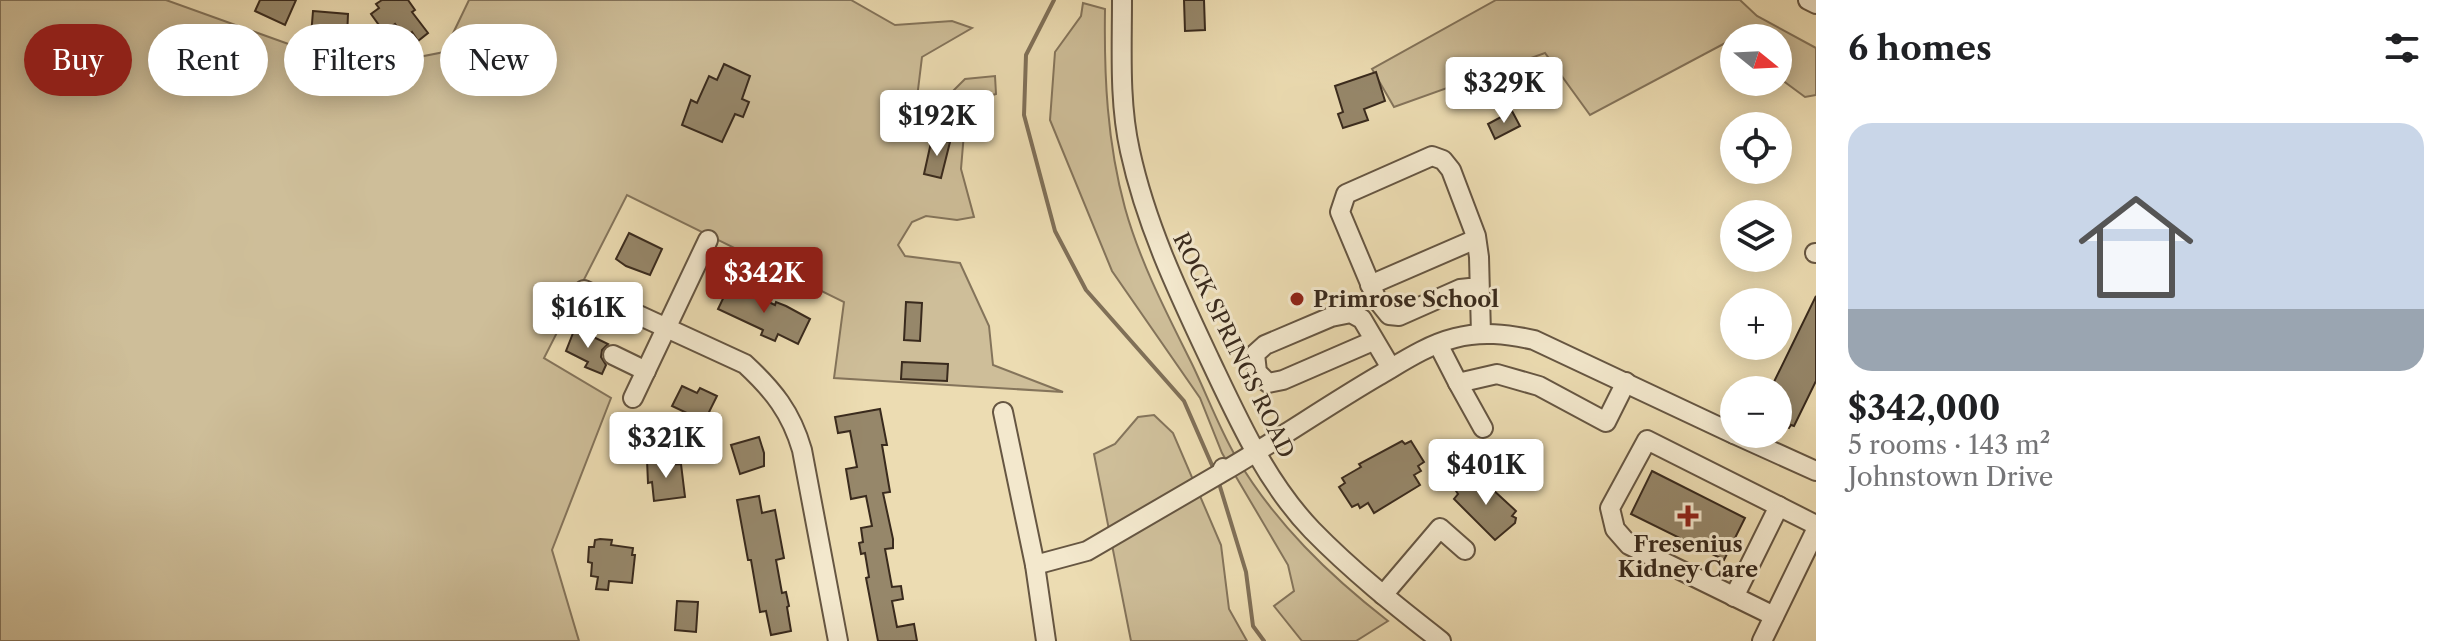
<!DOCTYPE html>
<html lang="en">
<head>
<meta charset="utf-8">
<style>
  :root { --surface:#fff; --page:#f6f6f6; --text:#202124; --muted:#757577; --accent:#8f2418 }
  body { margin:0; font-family:"Libre Caslon Text",serif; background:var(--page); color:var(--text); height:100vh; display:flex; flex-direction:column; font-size:30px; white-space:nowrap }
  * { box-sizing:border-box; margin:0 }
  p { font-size:26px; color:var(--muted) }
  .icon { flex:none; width:44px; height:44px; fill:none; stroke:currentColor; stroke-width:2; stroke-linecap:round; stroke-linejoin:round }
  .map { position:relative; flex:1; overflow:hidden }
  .drawer { display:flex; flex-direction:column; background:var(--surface); width:640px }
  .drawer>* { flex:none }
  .hud { position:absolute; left:24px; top:24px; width:760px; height:72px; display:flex; gap:16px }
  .needle { width:52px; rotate:108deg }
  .controls { position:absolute; left:1720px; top:24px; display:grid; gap:16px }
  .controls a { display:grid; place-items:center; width:72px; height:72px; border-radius:50%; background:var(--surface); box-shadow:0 4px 20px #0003; font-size:40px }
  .price { position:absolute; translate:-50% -68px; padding:0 18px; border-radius:8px; background:#fff; color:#222; font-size:26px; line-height:52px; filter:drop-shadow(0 2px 4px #0008) }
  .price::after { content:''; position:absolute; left:50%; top:48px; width:24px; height:18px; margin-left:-12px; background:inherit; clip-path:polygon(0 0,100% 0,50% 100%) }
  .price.on { background:var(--accent); color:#fff }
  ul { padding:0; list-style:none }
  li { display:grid; align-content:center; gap:16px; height:424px; padding:0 32px }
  li span { display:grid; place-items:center; height:248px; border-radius:24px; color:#555 }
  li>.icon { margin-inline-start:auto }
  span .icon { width:144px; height:144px; fill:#fffc; stroke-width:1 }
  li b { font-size:34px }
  h2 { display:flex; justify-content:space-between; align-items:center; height:96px; padding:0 32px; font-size:34px }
  .pill { padding:0 28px; border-radius:36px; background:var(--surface); box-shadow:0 4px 20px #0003; font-size:28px; line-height:72px }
  .pill.on { background:var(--accent); color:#fff }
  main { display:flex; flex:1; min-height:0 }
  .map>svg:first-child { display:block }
  .green { fill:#cebe99; stroke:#84745b; stroke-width:2 }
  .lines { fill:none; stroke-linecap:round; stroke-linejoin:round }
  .stream { stroke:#807058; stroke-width:4 }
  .building { fill:#96876a; stroke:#392a1d; stroke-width:2 }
  .minor-casing { stroke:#665642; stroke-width:22 }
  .minor { stroke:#f3e8cd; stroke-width:18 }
  .poi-dot { fill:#8f2418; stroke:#f3e8cd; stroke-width:3 }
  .labels { text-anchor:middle; stroke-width:6; stroke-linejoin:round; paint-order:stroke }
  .poi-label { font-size:22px; font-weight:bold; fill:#392a1d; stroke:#f3e8cd; text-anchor:start }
  .street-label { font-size:22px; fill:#392a1d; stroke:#f3e8cd }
</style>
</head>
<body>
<main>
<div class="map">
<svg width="1816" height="641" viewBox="0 0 1816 641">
  <rect width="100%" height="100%" fill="#ecdcb2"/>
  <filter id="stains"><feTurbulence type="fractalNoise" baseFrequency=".0025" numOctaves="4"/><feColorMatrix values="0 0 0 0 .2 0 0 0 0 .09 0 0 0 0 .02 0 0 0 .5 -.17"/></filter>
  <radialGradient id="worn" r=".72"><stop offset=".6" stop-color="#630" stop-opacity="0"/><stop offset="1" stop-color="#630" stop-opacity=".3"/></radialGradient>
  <g class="green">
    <path d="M0,0H166L358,69L444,52L469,0H851L895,25L952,21L972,28L922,57L917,98L940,104L965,79L995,76L996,94L980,99L966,109L961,169L974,217L957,220L926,216L912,222L898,245L905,256L960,263L989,326L993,365L1063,392L834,378L844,302L627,195L544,358L611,398L552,550L579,641H0Z"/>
    <path d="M1496,0H1740L1757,16L1816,48V95L1805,97L1778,77V38H1734V45L1729,41L1590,115L1545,53L1394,107L1372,69Z"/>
    <path d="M1083,3L1105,9C1104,76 1107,142 1125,208C1140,262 1167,314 1192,364C1207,395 1219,428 1236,457C1275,523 1329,575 1388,621L1356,641H1302L1274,606L1294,591L1288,565L1222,453L1200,398L1112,271L1050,120L1055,52L1081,16Z"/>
    <path d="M1154,415L1173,433L1221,545L1229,609L1247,641H1131L1094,454L1115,444L1138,417Z"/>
  </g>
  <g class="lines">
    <g class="stream">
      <path d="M1054,0L1026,55L1024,115L1055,231L1086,290L1184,401L1215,472"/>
      <path d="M1218,480L1246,572L1253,626L1264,641"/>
    </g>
  </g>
  <g class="building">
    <path d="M260,0H296L285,25L255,11Z"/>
    <path d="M382,0H408L415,10L412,12L428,33L418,41L412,32L405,38L395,24L384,32L371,14L379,8L376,4Z"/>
    <path d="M1184,0H1204L1205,30L1185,31Z"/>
    <path d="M313,11L348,14L347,38L311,36Z"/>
    <path d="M724,64L750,76L742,99L749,102L743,117L735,114L722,142L682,125L691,100L697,103L709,76L717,80Z"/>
    <path d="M1376,72L1385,101L1364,109L1368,120L1343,128L1338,114L1343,112L1335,86Z"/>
    <path d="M1512,111L1520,126L1495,139L1488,124Z"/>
    <path d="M932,138L950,142L941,178L924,174Z"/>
    <path d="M629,233L662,249L650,275L626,266L616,259Z"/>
    <path d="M730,284L775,305L776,302L786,306L810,319L798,344L778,334L775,341L761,335L763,330L718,309Z"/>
    <path d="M1816,296V381L1794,426L1791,425L1789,428L1778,422V390H1770Z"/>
    <path d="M906,302L922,303L920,341L904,340Z"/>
    <path d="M575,328L608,344L602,350L601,357L606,365L602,374L585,367L588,362L566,351Z"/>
    <path d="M902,362L948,364L947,381L901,379Z"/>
    <path d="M682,386L697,393L700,388L717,396L709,412L716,416L712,425L672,406Z"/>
    <path d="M880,409L887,445H882L890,492L883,493L893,539V548L885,549L892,587L901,586L903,599L892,601L897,627L914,624L917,641H878L866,578L869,577L865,553L861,554L859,543L863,542L861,528L872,526L866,496L851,499L846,469L857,467L850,431L838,433L835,417Z"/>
    <path d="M759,437L764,453V466L740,474L731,445Z"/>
    <path d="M1402,441L1405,444L1411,441L1424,462L1418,466L1421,471L1414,475L1420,485L1374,513L1368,503L1360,508L1358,504L1352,507L1339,487L1345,483L1342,478L1361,467L1359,464Z"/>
    <path d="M665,458L666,465L681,464L685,497L654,501L652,482L648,483L647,460Z"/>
    <path d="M1652,471L1745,518L1724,560L1631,514Z"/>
    <path d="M1477,475L1516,511L1512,516L1516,518L1515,523L1495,540L1454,499L1458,494L1456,491L1467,480Z"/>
    <path d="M759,496L762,513L775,510L784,558L776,560L782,593L786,592L789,606L787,607L791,631L771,635L766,611L760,612L751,560H748L737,500Z"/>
    <path d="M600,539L612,540L611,545L633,548L632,555H635L632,583L609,581L608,590L596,589L598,577L591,576L592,563L588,562L589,547H594L595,540Z"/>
    <path d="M677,601L698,602L696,632L675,630Z"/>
  </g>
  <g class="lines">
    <g class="minor-casing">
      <g id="minor">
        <path d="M1122,0C1122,50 1119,102 1130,151C1146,225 1178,292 1210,360C1238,419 1266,482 1312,530C1352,571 1396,606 1441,641"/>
        <path d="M1808,0L1816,4"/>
        <path d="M1815,253H1816"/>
        <path d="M1370,285L1476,239"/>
        <path d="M1479,287L1460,289L1399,316L1389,315L1377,300L1340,212L1346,194L1432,156L1443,160L1451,170L1476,236L1479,257L1481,334"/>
        <path d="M584,290L745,364C773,390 791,412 802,450L838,641"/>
        <path d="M1373,341L1283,380L1268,383L1257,372L1255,354L1265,345L1331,317L1351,313L1362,319L1391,368"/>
        <path d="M1438,344L1458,383"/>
        <path d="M613,355L646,371"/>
        <path d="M633,398L708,240"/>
        <path d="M1003,412L1035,565L1046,641"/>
        <path d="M1483,428L1458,383L1497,374L1539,386L1606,422L1626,382"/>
        <path d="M1734,434L1816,471"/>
        <path d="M1035,565L1087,551L1221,473L1223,468L1221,473C1275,442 1325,407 1378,376C1402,362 1427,345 1455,338C1481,331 1507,334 1534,340L1734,434"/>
        <path d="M1383,595L1440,528L1465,550"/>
        <path d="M1734,597L1779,506"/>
        <path d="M1774,616L1629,545L1615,529L1610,508L1647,440L1816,525"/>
        <path d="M1762,641L1816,530"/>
      </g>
    </g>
    <use href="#minor" class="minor"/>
  </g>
  <g class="poi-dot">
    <circle cx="1297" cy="299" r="8"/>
    <path d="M1684 504h8v8h8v8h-8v8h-8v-8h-8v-8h8z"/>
  </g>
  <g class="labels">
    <g class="poi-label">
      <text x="1313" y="307">Primrose School</text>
      <text x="1688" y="552" text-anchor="middle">Fresenius<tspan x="1688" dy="25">Kidney Care</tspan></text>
    </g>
    <g class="street-label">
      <text transform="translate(1234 345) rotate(64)" y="8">ROCK SPRINGS ROAD</text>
    </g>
  </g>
  <rect width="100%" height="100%" filter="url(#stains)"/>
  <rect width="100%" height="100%" fill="url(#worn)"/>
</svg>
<div class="controls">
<a><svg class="needle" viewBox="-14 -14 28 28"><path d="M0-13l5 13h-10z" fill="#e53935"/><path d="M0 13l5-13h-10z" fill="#757577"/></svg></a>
<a><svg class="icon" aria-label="locate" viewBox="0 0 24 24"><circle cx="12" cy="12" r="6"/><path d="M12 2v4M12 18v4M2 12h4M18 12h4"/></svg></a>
<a><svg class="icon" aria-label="layers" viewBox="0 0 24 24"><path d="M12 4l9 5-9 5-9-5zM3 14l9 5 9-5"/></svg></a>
<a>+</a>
<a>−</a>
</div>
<b class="price" style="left:1504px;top:125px">$329K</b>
<b class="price" style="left:937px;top:158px">$192K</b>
<b class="price on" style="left:764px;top:315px">$342K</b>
<b class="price" style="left:588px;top:350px">$161K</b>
<b class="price" style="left:666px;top:480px">$321K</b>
<b class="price" style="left:1486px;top:507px">$401K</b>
<div class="hud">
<a class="pill on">Buy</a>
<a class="pill">Rent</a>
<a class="pill">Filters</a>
<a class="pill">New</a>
</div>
</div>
<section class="drawer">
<h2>6 homes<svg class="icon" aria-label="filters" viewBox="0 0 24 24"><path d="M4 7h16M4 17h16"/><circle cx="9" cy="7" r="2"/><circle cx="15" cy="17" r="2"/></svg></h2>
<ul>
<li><span style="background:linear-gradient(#c9d6e8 75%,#9aa5b1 0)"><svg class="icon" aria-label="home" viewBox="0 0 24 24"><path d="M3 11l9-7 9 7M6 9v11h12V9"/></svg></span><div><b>$342,000</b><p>5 rooms · 143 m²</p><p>Johnstown Drive</p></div></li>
</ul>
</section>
</main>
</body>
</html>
